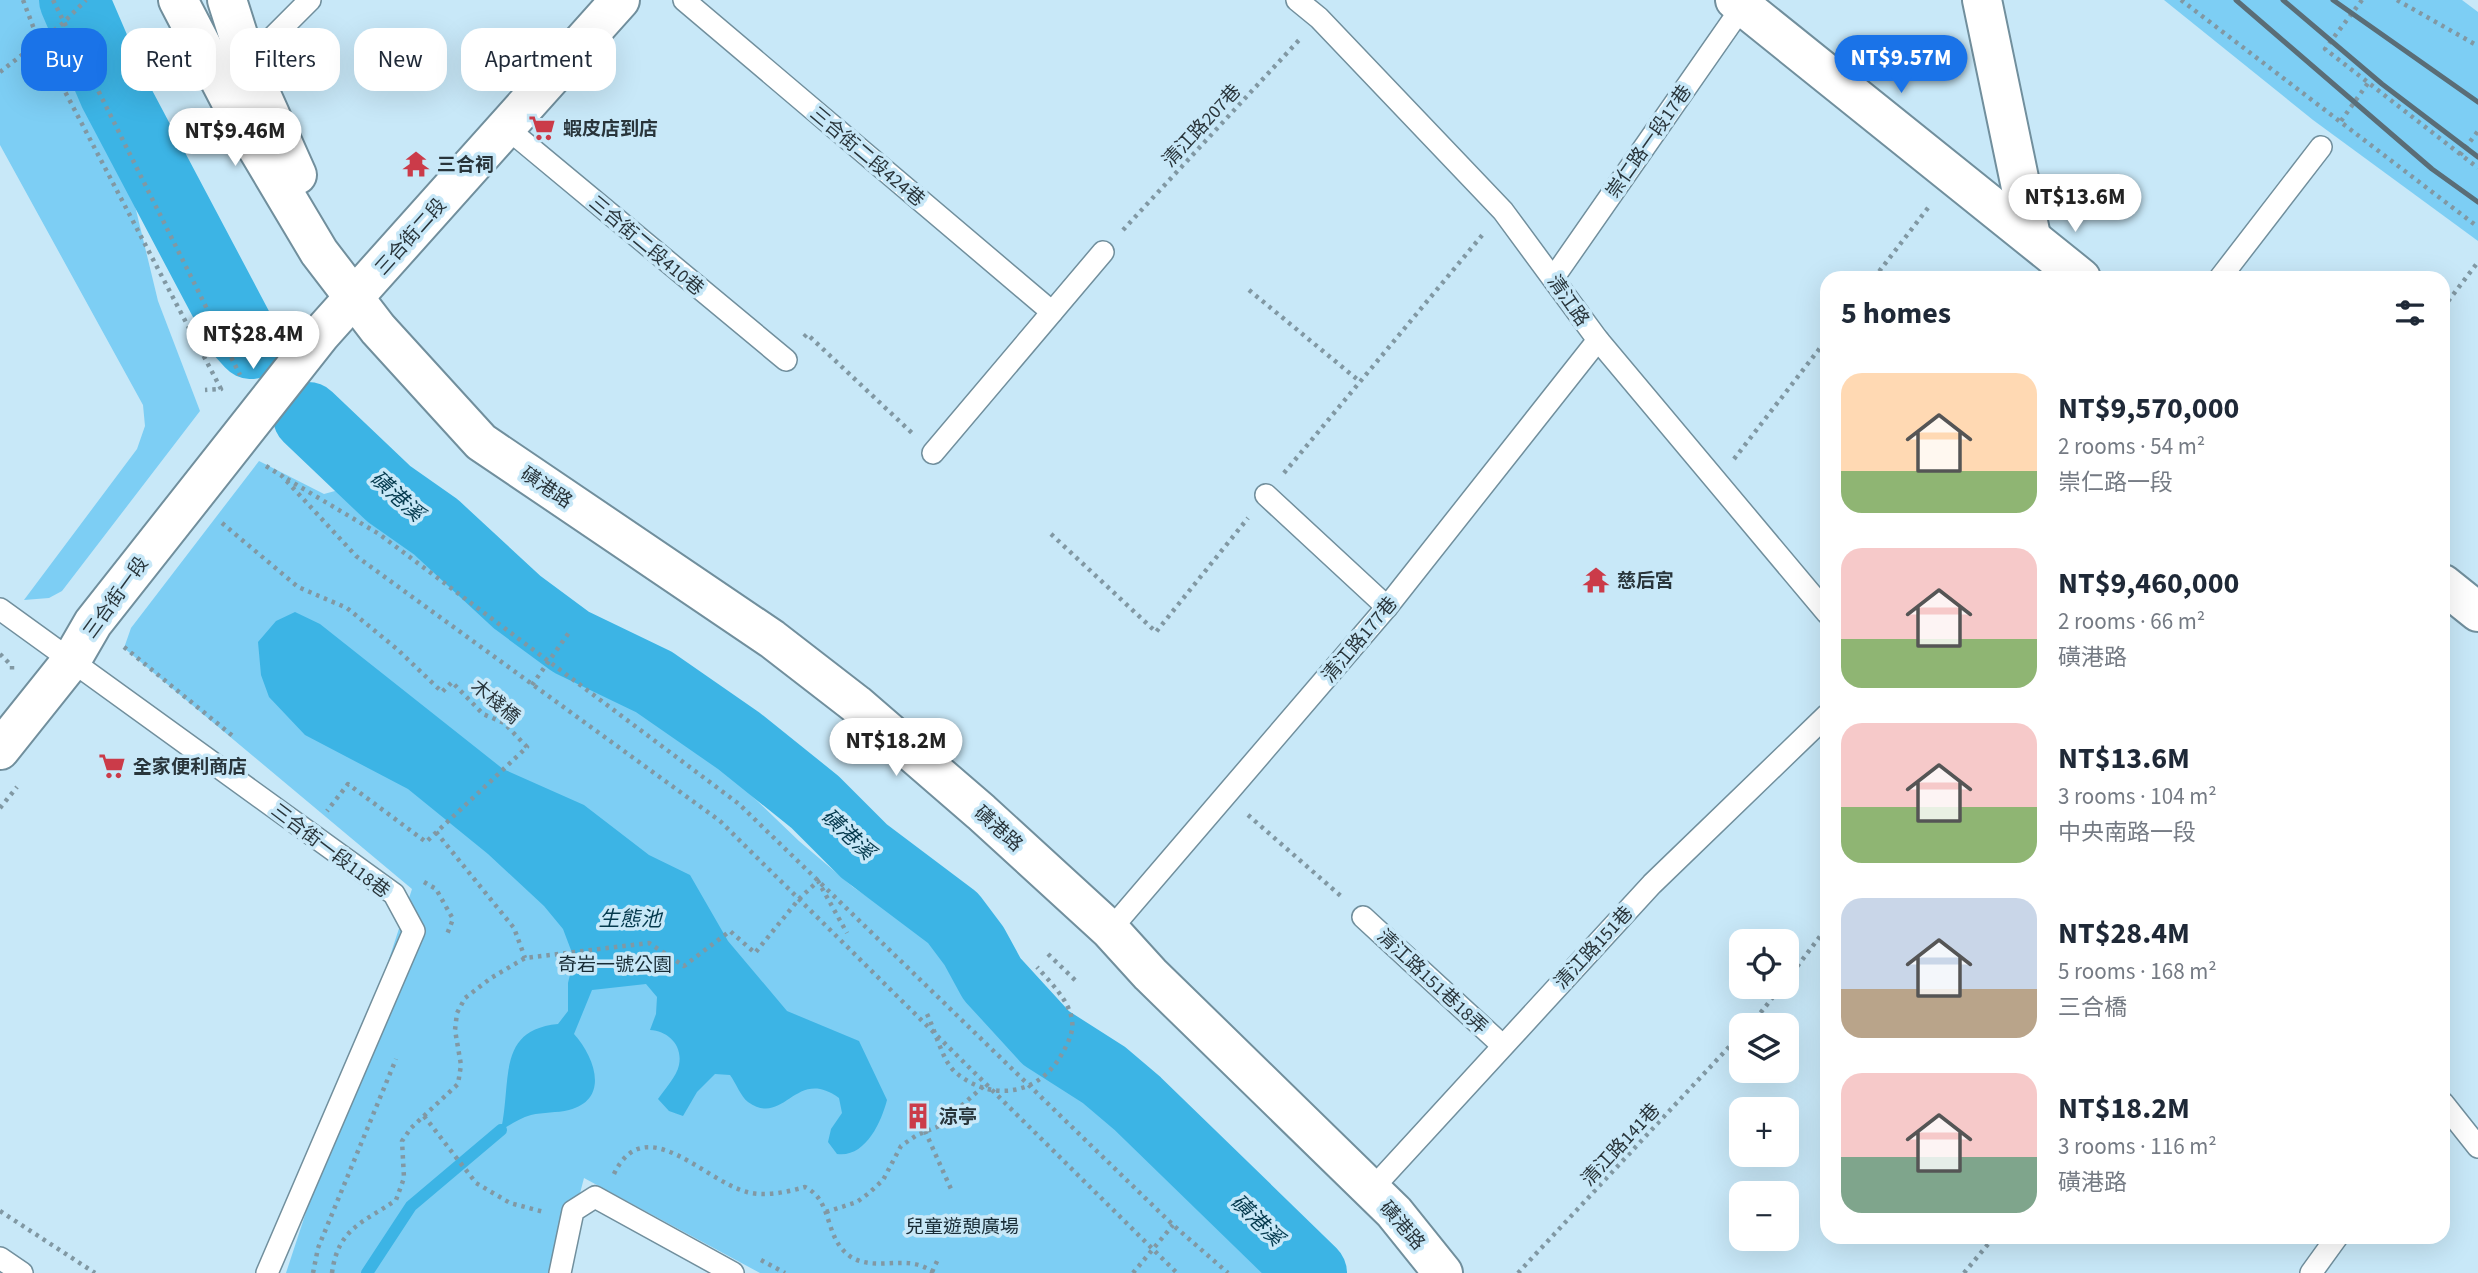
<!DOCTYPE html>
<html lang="en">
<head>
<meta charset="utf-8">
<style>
  :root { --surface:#fff; --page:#f2f2f3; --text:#1f2937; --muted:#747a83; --accent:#1a73e8 }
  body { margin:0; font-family:"Source Sans 3","Noto Sans TC",sans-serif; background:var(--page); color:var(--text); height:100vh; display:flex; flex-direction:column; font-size:26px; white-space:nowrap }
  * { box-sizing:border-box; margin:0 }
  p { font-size:23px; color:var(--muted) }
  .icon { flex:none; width:38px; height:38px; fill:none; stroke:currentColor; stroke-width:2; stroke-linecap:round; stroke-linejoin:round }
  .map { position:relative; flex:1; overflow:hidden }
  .details { position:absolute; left:1820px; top:271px; width:630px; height:973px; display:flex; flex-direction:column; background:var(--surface); border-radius:21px; box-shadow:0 7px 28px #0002 }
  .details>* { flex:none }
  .guide { position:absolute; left:21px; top:28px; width:665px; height:63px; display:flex; gap:14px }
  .buttons { position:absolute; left:1729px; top:929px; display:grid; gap:14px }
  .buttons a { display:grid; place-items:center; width:70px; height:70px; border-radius:14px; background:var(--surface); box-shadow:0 7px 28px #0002; font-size:35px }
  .price { position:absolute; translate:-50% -60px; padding:0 16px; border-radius:24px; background:#fff; color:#222; font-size:23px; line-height:46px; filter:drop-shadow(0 2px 4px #0008) }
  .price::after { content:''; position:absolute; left:50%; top:42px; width:21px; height:16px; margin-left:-10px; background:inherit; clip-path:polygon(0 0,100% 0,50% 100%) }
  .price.on { background:var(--accent); color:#fff }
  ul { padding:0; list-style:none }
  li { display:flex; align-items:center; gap:21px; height:175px; padding:0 21px }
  li span { display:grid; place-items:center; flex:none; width:196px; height:140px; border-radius:21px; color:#555 }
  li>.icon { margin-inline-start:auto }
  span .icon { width:84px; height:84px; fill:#fffc; stroke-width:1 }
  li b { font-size:30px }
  h2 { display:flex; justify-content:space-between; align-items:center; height:84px; padding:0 21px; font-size:30px }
  .pill { padding:0 24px; border-radius:21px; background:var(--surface); box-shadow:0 7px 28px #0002; font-size:24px; line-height:63px }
  .pill.on { background:var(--accent); color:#fff }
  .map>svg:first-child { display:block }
  .green { fill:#7dcef4 }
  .water { fill:#3cb4e5 }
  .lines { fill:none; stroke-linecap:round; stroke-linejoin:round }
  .stream { stroke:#3cb4e5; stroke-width:12 }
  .river { stroke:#3cb4e5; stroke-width:70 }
  .service-casing { stroke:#718f9d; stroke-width:24 }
  .minor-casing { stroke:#718f9d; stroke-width:42 }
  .path { stroke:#8198a3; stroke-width:4.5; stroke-dasharray:3.5 5; stroke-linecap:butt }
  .service { stroke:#fff; stroke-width:21 }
  .minor { stroke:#fff; stroke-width:38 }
  .rail { stroke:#5a6d76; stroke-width:5 }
  .path-bridge { stroke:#8198a3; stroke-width:4.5; stroke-dasharray:3.5 5; stroke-linecap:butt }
  .labels { text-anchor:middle; stroke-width:7; stroke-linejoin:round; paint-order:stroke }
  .street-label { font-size:19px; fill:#29353b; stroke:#c8e8f8 }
  .poi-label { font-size:19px; font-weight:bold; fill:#29353b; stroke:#c8e8f8; text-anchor:start }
  .park-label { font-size:19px; fill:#182c36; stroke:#c8e8f8 }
  .water-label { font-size:21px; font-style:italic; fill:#04394d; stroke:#c8e8f8 }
</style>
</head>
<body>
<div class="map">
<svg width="2478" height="1273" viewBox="0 0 2478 1273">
  <rect width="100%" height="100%" fill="#c8e8f8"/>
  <g class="green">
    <path d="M0,0H85L105,42L123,156L158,301L200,411L62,591L49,598L24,600L137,449L145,426L143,405L0,145Z"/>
    <path d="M2164,0H2462L2478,12V241L2313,120Z"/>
    <path d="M259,461L324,494L346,488L387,526L421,545L498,617L531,642L643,704L704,750L799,841L853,887L935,943L979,993L1000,1028L1027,1052L1105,1101L1290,1273H760L584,1178L559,1273H286L412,889L124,648L131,628Z"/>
  </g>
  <path class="water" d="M295,612L320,624L503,769L584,805L649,855L690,875L728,941L787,1011L859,1041L887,1100C881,1123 865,1158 837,1154L828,1142L831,1129L842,1113L839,1098C795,1066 785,1128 748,1102C741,1097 736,1083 730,1075L715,1074L697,1092L683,1116L669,1111L658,1099C664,1090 677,1076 679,1065C683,1045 668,1031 650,1030L656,1014L657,997L646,984L592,990L574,1034C594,1056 611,1099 569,1110C557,1113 543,1112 531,1115C520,1118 510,1125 501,1130C512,1081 496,1030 558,1024L568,1011V983L574,958L563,929L544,906L488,854L408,789L305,735L269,697L261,675L258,642L276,621Z"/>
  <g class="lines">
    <path class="stream" d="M367,1273L411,1206L501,1130"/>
    <g class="river">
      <path d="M74,0L114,93L241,333L251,344"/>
      <path d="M308,417L389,494L436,527L517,602L571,642L654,682L739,741L815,802L864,851L953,918L974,946L992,979L1046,1038L1104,1075L1137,1103L1312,1273"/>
    </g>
    <g class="service-casing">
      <g id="service">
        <path d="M684,0L1052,312"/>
        <path d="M1297,0L1319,18L1503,211L1598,340L1827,613"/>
        <path d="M247,63L310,0"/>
        <path d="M508,129L786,360"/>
        <path d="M1554,277L1747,0"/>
        <path d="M2220,278L2321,147"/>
        <path d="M933,453L1103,252"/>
        <path d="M1266,495L1387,607"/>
        <path d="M0,609L394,894L414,931L267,1273"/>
        <path d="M1363,917L1502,1045"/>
        <path d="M1110,930L1387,607L1598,340"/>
        <path d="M2443,1103L2478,1147"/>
        <path d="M1371,1190L1652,884L1827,715"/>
        <path d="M0,1258L22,1273"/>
        <path d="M560,1273L573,1211L595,1197L733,1273"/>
        <path d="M2311,1273L2337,1237"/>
      </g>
    </g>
    <g class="minor-casing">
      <g id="minor">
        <path d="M178,0L241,121L319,252L378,329L481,442L772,639L856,704L981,812L1110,930L1150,974L1394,1212L1443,1273"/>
        <path d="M227,0L247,63L297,175"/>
        <path d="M1735,0L2081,278"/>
        <path d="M1982,0L2031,236"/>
        <path d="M2443,584L2478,612"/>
        <path d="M0,750L71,661L93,623L321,334L620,0"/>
      </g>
    </g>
    <g class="path">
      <path d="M23,0L39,42L221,389L205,390"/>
      <path d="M53,0L240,375"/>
      <path d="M2181,0L2478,227"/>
      <path d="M2362,0L2325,49L2478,168"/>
      <path d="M2397,0L2478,46"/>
      <path d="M0,72L62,24L86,0"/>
      <path d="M2341,121L2368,83"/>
      <path d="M2460,155L2478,131"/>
      <path d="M1123,230L1300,39"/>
      <path d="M1874,278L1931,204"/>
      <path d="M1249,290L1358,380"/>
      <path d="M2443,308L2478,262"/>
      <path d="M804,337L807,334L912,433"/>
      <path d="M1734,459L1827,339"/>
      <path d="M266,466L282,476L356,556L720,821L1177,1273"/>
      <path d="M1284,473L1484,233"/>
      <path d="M287,479L379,534L739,804L1173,1225L1228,1273"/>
      <path d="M222,523L298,587L347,608L397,649L442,692L452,682L483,714L504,723L527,747L426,842L348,784L327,811"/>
      <path d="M1051,534L1156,632L1248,518"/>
      <path d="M124,647L234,737"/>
      <path d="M0,654L12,666V673"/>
      <path d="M532,685L570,631"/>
      <path d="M0,808L17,787"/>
      <path d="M1248,815L1342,897"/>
      <path d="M436,832L514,928L525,958"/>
      <path d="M424,882L436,889L453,919L446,937"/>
      <path d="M1048,954L1076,981"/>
      <path d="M1787,980L1827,927"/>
      <path d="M1750,1026L1781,987"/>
      <path d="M424,1116L476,1183L510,1203L544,1212"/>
      <path d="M925,1131L951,1189"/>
      <path d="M614,1174C645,1109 704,1181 747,1192C765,1197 787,1192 805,1187C834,1201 823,1238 851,1257C878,1273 908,1252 934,1273"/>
      <path d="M0,1211L95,1273"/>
      <path d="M826,1212L857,1202L869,1193L883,1180L901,1146L917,1135L937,1127L985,1085"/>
      <path d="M761,1260L785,1273"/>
      <path d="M932,1272L939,1257"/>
      <path d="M313,1273L318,1248L396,1059"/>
      <path d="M332,1273C338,1228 363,1223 396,1200L404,1178L402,1141L411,1128L458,1084L461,1065L455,1030L457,1013L465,998L491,978L525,958L649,943L684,966L730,931L755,953L799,899L818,881L847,933"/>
      <path d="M1133,1273L1173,1225"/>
      <path d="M1518,1273L1741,1034"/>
      <path d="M1964,1273L1994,1237"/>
    </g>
    <use href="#service" class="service"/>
    <use href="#minor" class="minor"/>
    <g class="rail">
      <path d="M2236,0L2432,169L2478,202"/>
      <path d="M2283,0L2382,84L2478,157"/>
      <path d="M2333,0L2478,102"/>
    </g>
    <path class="path-bridge" d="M927,1014C935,1030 942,1060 955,1072C993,1104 1041,1094 1063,1052C1068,1043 1074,1031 1072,1021C1070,1001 1050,982 1037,967"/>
  </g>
  <defs>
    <g id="supermarket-bare" transform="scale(2.1)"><path d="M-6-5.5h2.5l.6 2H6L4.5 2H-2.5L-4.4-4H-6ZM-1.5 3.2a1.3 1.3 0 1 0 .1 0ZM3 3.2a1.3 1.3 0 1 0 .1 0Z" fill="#cb3b49" stroke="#c8e8f8" stroke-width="2.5" paint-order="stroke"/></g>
    <g id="temple-bare" transform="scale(2.1)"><path d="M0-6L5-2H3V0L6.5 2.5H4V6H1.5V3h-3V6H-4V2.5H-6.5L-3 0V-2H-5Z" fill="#cb3b49" stroke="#c8e8f8" stroke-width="2.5" paint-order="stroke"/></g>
    <g id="building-bare" transform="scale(2.1)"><path d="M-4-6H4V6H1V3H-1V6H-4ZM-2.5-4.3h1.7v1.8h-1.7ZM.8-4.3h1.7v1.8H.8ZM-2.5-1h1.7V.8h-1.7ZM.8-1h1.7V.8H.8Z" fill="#cb3b49" stroke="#c8e8f8" stroke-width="2.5" paint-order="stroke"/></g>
  </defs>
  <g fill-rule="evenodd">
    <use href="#supermarket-bare" x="542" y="128"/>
    <use href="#temple-bare" x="416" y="164"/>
    <use href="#temple-bare" x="1596" y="580"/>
    <use href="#supermarket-bare" x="112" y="766"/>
    <use href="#building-bare" x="918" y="1116"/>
  </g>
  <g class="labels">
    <g class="street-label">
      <text transform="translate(1201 125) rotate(-47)" y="7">清江路207巷</text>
      <text transform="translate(1648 141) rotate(-55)" y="7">崇仁路一段17巷</text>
      <text transform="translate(868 156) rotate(40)" y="7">三合街二段424巷</text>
      <text transform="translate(410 236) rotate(-48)" y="7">三合街二段</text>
      <text transform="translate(647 245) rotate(40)" y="7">三合街二段410巷</text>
      <text transform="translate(1569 300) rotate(55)" y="7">清江路</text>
      <text transform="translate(547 487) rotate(34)" y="7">磺港路</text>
      <text transform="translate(115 597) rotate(-54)" y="7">三合街一段</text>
      <text transform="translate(1359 639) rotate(-50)" y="7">清江路177巷</text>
      <text transform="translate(496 701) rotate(40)" y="7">木棧橋</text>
      <text transform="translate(999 828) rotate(42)" y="7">磺港路</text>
      <text transform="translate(331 850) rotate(37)" y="7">三合街一段118巷</text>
      <text transform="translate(1593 947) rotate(-47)" y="7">清江路151巷</text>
      <text transform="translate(1433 981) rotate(43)" y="7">清江路151巷18弄</text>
      <text transform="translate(1620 1144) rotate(-47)" y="7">清江路141巷</text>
      <text transform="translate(1403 1225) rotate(49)" y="7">磺港路</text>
    </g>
    <g class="poi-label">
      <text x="563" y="135">蝦皮店到店</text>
      <text x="437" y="171">三合祠</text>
      <text x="1617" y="587">慈后宮</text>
      <text x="133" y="773">全家便利商店</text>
      <text x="939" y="1123">涼亭</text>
    </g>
    <g class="park-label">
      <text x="615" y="971">奇岩一號公園</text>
      <text x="962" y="1233">兒童遊憩廣場</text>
    </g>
    <g class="water-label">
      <text transform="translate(397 496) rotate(42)" y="7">磺港溪</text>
      <text transform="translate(848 834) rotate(43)" y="7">磺港溪</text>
      <text x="630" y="926">生態池</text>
      <text transform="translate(1257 1220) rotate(44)" y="7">磺港溪</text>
    </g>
  </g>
</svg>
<div class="buttons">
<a><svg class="icon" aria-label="locate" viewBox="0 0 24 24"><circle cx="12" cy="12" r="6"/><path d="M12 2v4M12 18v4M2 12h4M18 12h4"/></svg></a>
<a><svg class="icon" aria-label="layers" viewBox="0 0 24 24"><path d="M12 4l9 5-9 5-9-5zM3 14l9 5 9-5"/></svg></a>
<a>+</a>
<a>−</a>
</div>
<b class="price on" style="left:1901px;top:95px">NT$9.57M</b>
<b class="price" style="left:235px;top:168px">NT$9.46M</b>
<b class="price" style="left:2075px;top:234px">NT$13.6M</b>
<b class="price" style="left:253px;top:371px">NT$28.4M</b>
<b class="price" style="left:896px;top:778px">NT$18.2M</b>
<div class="guide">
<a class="pill on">Buy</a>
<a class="pill">Rent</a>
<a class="pill">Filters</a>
<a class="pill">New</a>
<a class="pill">Apartment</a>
</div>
<section class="details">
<h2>5 homes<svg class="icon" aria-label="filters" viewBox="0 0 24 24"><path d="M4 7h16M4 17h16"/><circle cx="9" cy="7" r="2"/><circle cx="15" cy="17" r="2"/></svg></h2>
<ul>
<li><span style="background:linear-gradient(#ffd9b3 70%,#8fb573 0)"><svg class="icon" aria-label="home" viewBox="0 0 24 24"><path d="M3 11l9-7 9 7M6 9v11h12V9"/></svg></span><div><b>NT$9,570,000</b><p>2 rooms · 54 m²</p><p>崇仁路一段</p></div></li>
<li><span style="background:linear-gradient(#f6c9c9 65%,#8fb573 0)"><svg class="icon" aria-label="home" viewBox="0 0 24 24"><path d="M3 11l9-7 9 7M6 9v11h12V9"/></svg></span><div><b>NT$9,460,000</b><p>2 rooms · 66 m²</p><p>磺港路</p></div></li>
<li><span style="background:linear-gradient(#f6c9c9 60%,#8fb573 0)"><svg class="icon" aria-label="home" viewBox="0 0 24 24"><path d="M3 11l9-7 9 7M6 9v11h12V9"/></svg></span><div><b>NT$13.6M</b><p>3 rooms · 104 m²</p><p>中央南路一段</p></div></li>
<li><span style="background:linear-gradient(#c9d6e8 65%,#b9a48a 0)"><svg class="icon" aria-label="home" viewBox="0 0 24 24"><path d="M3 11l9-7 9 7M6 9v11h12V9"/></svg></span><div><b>NT$28.4M</b><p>5 rooms · 168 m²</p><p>三合橋</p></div></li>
<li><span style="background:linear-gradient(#f6c9c9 60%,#7fa58c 0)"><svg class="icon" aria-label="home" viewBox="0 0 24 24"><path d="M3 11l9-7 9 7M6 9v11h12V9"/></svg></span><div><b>NT$18.2M</b><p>3 rooms · 116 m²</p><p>磺港路</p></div></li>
</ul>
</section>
</div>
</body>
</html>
